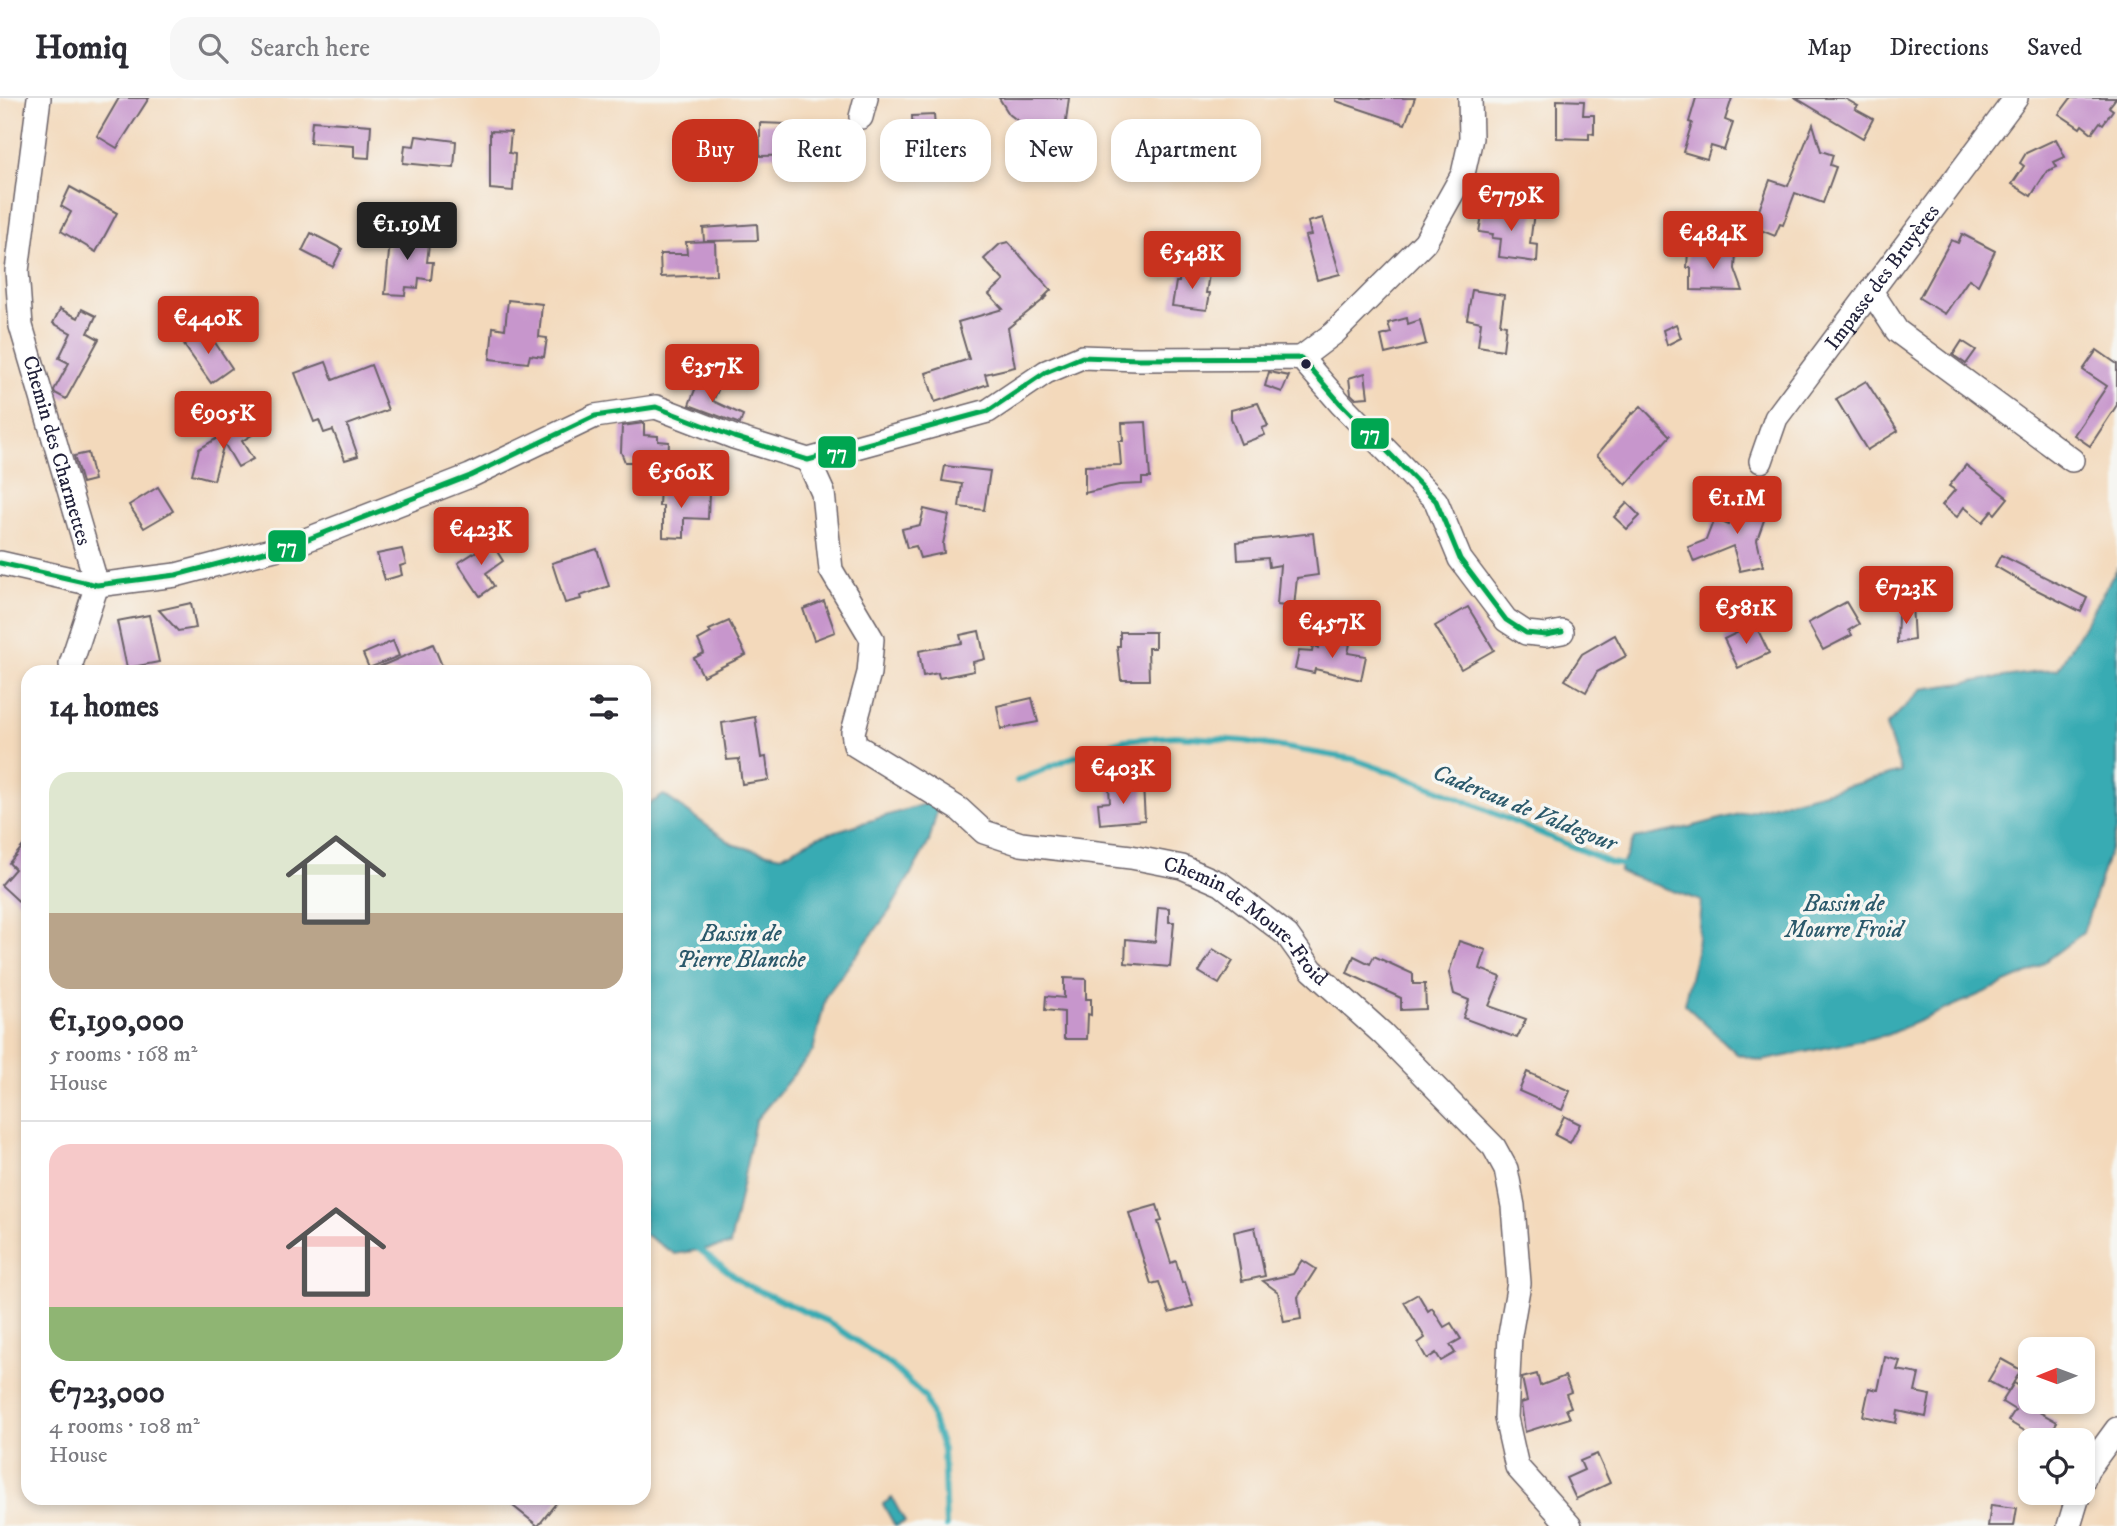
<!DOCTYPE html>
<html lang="en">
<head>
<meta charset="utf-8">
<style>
  :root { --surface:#fff; --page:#f7f7f7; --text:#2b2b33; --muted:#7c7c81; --line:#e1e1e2; --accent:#c8321e }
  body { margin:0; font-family:"IM FELL DW Pica",serif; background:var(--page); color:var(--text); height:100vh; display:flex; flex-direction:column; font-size:26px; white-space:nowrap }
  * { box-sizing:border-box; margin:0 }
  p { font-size:23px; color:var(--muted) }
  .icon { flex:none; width:38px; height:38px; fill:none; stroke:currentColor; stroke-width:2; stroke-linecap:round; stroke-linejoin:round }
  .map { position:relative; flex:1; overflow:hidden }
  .drawer { position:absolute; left:21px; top:567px; width:630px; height:840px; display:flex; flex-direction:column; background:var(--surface); border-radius:21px; box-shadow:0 4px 10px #0003 }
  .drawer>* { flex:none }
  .banner { position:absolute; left:672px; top:21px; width:665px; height:63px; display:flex; gap:14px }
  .needle { width:46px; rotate:269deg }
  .fabs { position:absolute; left:2018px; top:1239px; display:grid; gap:14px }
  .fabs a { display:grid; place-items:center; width:77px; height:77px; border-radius:14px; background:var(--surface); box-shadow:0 4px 10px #0003; font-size:35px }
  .price { position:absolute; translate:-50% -60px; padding:0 16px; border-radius:7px; background:var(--accent); color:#fff; font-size:23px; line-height:46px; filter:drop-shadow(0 2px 4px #0008) }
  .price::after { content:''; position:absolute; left:50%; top:42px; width:21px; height:16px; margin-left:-10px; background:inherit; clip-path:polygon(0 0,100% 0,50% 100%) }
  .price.active { background:#222; color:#fff }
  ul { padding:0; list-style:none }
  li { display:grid; align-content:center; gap:14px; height:371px; padding:0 28px }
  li+li { border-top:2px solid var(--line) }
  li span { display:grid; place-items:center; height:217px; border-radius:21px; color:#555 }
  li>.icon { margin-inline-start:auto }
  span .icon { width:126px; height:126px; fill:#fffc; stroke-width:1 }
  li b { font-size:30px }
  h2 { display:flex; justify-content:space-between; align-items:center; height:84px; padding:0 28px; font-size:30px }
  .pill { padding:0 24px; border-radius:21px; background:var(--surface); box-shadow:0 4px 10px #0003; font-size:24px; line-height:63px }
  .pill.active { background:var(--accent); color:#fff }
  header { display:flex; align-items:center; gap:42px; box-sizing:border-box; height:98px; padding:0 35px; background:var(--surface); border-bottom:2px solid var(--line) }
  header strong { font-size:33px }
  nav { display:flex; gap:38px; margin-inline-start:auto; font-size:24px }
  .search { width:490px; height:63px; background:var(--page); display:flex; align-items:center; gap:18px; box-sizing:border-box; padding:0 24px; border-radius:21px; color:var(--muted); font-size:26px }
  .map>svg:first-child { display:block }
  .water { fill:#39abb3; stroke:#2e6677; stroke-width:2 }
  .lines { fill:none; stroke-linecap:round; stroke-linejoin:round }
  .stream { stroke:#39abb3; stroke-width:6 }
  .building { fill:#c796cc }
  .street-casing { stroke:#6b6268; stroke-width:26 }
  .street { stroke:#fff; stroke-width:23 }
  .bus-1-casing { stroke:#f6f6f2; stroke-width:10 }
  .bus-1 { stroke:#00a651; stroke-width:5 }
  .bus-dot { fill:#22223b; stroke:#f6f6f2; stroke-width:2.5 }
  .labels { text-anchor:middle; stroke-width:7; stroke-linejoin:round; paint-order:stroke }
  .street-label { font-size:21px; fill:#22223b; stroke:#f6f6f2 }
  .water-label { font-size:23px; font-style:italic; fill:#2b596b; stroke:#f6f6f2 }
  .line-badge { stroke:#f6f6f2; stroke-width:2.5 }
  .badge-label { font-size:19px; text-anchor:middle; font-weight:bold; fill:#fff }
</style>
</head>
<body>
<header>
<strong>Homiq</strong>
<div class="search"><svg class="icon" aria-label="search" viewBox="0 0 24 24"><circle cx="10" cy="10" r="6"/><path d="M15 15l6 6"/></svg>Search here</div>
<nav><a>Map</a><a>Directions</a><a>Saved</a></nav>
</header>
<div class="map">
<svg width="2117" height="1428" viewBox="0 0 2117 1428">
  <rect width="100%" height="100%" fill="#f6f6f2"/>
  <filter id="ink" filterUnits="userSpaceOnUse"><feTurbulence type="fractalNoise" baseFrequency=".0143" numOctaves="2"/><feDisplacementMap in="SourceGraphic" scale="14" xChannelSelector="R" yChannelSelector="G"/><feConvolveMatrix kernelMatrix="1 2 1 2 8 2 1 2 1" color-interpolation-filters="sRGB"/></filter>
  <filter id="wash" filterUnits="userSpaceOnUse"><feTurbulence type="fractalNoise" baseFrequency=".00686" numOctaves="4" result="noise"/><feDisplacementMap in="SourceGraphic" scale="28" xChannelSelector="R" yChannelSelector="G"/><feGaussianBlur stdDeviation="1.57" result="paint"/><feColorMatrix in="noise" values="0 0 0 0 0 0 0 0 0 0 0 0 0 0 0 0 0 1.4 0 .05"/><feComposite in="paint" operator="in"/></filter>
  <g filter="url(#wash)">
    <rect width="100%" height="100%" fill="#f3d9bb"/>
    <g class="water">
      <path d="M2117,471V730L2083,835L2031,874L1887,937L1762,963L1737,956L1684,906L1697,849L1701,803L1619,774L1634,741L1682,731L1901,674L1886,628L1922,591L2058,571Z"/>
      <path d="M664,697L734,747L781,758L817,739L931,704L937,713L929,744L891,811L826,898L813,953L755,1023L730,1147L675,1156L644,1136V709Z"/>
      <path d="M892,1400L905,1424L895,1428L883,1406Z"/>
    </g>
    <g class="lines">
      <g class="stream">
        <path d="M1017,683L1068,661L1123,642L1176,638L1245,643L1353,661L1430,688L1611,765L1629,768"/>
        <path d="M695,1148L746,1187L829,1224L892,1268L925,1299L943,1352L946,1428"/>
      </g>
    </g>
    <g id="blocks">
      <g class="building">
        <path d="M119,0H149L117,50L97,38Z"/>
        <path d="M999,0H1069L1063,45L1043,42L1009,16Z"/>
        <path d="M1336,0H1415L1405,26L1336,3Z"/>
        <path d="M1696,0H1732L1725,22L1733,25L1724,52L1711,48L1707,61L1683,54L1692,25L1689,24Z"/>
        <path d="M1796,0H1844L1858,8L1855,11L1873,21L1863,40Z"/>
        <path d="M2071,0H2116L2109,9L2113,12L2103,26L2100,24L2092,35L2082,27L2080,30L2059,16Z"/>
        <path d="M1557,2L1584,3L1583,17H1594V36L1589,35V41L1557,40Z"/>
        <path d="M934,17L938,67L891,71L888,38L913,36L912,18Z"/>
        <path d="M312,23L371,27L369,60L354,59V48L310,45Z"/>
        <path d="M760,25L786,26V30L806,31L805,57L760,58Z"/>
        <path d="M1813,26L1821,53L1833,57L1830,67L1836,69L1823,105L1795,95L1783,127L1780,126L1775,138L1753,129L1770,82L1788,88Z"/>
        <path d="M490,33L511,34L509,55L515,56L513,93L490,91Z"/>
        <path d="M416,38L456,43L454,70L403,65L405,47L414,48Z"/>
        <path d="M2056,41L2065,59L2054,64L2057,69L2047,73L2031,98L2012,86L2024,68L2020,65L2026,55Z"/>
        <path d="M70,89L117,115L96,154L61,133L71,114L61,108Z"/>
        <path d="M1483,111L1511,114V111L1534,114L1530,146L1538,147L1537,164L1499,159L1501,141L1492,140L1493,136L1479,134Z"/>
        <path d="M1323,120L1340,176L1317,182L1305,138L1311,137L1308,124Z"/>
        <path d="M757,126L758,142L704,143L703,130Z"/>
        <path d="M391,133L430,137L427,164H433L431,182L419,180L418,190L406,189L405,197L385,196Z"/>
        <path d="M311,135L342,151L333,169L302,153Z"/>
        <path d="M1962,136L1995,153L1978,187L1969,181L1945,216L1919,200L1951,142L1958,145Z"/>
        <path d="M715,143L716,177L661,179L660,156H687L686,144Z"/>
        <path d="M1008,144L1051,192L1043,200L1048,198L1008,230L1015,269L985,276L988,286L935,304L926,275L969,261L958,224L1003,211L989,196L1004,183L984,161L1000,146Z"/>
        <path d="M1688,152L1736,154L1735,171L1743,193L1691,192V170H1687Z"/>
        <path d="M1180,172L1209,176L1206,195H1210L1207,212L1172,208L1176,184H1179Z"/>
        <path d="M1472,192L1504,197L1500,226L1506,227L1503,252L1478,248L1481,224L1467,221Z"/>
        <path d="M508,202L542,206L539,239L547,240L544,259L530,257L528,265L490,261L493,229L505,231Z"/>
        <path d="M60,211L78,220L82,211L96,218L88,235L99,241L66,301L55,295L54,292L69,265L59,260L71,235L53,225Z"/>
        <path d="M1407,220L1408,226L1420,222L1426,246L1385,256L1381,238L1391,235L1388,225Z"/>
        <path d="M1676,226L1681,240L1667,247L1663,232Z"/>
        <path d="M206,231L232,270L211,285L184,247Z"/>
        <path d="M1962,243L1976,252L1966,266L1953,257Z"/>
        <path d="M2097,252L2117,266V307L2090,348L2074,337L2107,288L2083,272Z"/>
        <path d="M326,264L333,282L371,267L388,312L347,327L358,358L345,362L333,332L324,335L319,322L314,324L295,275Z"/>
        <path d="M1269,274L1289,278L1282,294L1265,288Z"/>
        <path d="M1365,275L1368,299L1355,300L1351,296L1349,280Z"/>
        <path d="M1866,283L1898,333L1867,352L1836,301Z"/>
        <path d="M698,284L718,292L713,303L743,317L740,326L689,307Z"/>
        <path d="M1258,305L1268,328L1262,330L1265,337L1241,346L1231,320V312Z"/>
        <path d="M1641,308L1670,338L1626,387L1597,357L1632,315L1633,316Z"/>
        <path d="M242,321L252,337L242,343L253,361L238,369L224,345L214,382L192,376L199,351L224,336L223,333Z"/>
        <path d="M1146,324L1150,380H1142V386L1119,387L1085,395V368L1121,367L1119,343H1123L1122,325Z"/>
        <path d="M644,325V337L658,338V343L669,344L667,384L636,382L637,364H625L621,354L622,328Z"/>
        <path d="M88,355L94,382L82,385L74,358Z"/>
        <path d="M1966,367L2008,400L1995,416L1992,413L1983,424L1964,409L1957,419L1942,407L1955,392L1949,388Z"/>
        <path d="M945,368L990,373L984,412L959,409L962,386L942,383Z"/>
        <path d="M660,388H675V396L709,395L708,421L684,420V440L663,439V408H659Z"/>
        <path d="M158,389L173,413L144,430L129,407Z"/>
        <path d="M1747,397L1770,405L1757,442L1763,468L1740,473L1733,448L1694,464L1688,449L1706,442L1714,421L1729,427L1730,421L1738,424Z"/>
        <path d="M1627,405L1640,418L1627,431L1614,419Z"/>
        <path d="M924,411L949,417L943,446L944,455L920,460L916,448L907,450L902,431L920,427Z"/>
        <path d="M1313,435L1318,477L1297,480L1294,509L1277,507L1280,467L1269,469L1268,460L1238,462L1237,444Z"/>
        <path d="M491,444L503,463L486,475L494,488L480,498L458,465Z"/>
        <path d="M402,451L406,466L400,468L402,477L385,482L377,456Z"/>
        <path d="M597,451L609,488L580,498L581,501L565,505L552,465Z"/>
        <path d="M2001,457L2087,500L2081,514L2033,490L1995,468Z"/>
        <path d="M824,503L835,534L814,542L803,511Z"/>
        <path d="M1846,504L1859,526L1849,532L1852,537L1823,552L1808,525Z"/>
        <path d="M191,505L196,530L178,533L159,512Z"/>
        <path d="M1912,506L1914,542L1897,545L1898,518Z"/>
        <path d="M1468,509L1494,552L1461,571L1435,528Z"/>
        <path d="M149,517L159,564L127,570L117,523Z"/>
        <path d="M729,523L746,557L703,578L694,560L704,555L698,542L711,535L709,532Z"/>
        <path d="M1755,526L1769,555L1738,570L1724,541Z"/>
        <path d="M979,533L985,561L973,564L974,573L939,580L938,575L923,578L919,553L962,545L960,537Z"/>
        <path d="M1120,534H1155V550H1148L1149,582H1121L1117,548H1120Z"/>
        <path d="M1615,537L1626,558L1597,574L1586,594L1565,582L1582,556Z"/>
        <path d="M1320,540L1350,546L1348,555L1366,558L1361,582L1315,571L1314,575L1295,571L1299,553L1312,554L1313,548L1318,550Z"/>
        <path d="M393,543L399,558L369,570L363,556Z"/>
        <path d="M433,546L443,570L433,574H367Z"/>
        <path d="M1032,600L1038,624L1001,631L997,608Z"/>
        <path d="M755,619L761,660L766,659L769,682L742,686L739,661L727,662L722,625Z"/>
        <path d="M1143,688L1145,722L1100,726L1098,705L1110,704L1109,691Z"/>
        <path d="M28,742V812L1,787L15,771L9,765Z"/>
        <path d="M1158,809L1169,810V824H1174L1170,869L1125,865L1126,841L1155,844Z"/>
        <path d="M1459,843L1486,852L1480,871L1501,879L1489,908L1526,921L1517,940L1463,920L1469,902L1454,896L1449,875Z"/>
        <path d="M1213,851L1233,863L1219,886L1199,874Z"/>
        <path d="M1354,858L1370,866L1374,858L1413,876V886H1425L1426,911L1401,912V900L1347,875Z"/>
        <path d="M1064,880L1086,881V901H1091V917L1088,916L1087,941H1064V914L1045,912L1046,898L1064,900Z"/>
        <path d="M1527,974L1570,993L1562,1012L1519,993Z"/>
        <path d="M1564,1018L1580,1026L1570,1045L1555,1037Z"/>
        <path d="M1157,1107L1162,1123L1158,1124L1171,1165L1176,1163L1182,1185L1185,1184L1193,1208L1169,1215L1159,1184L1151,1186L1129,1115Z"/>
        <path d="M1255,1129L1265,1178L1242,1183L1234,1134Z"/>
        <path d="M1302,1162L1316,1171L1298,1199L1301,1221L1284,1224L1278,1194L1263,1183L1293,1176Z"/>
        <path d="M1418,1196L1428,1213L1432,1210L1444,1229L1451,1225L1461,1241L1450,1247L1455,1255L1441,1263L1436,1255L1427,1261L1418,1245L1425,1240L1404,1204Z"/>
        <path d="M1885,1259L1900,1263L1897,1272L1919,1276L1915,1294L1930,1297L1926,1319L1898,1313L1896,1325L1863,1318L1869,1290L1878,1292Z"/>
        <path d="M2001,1261L2021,1272L2008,1294L1988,1283Z"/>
        <path d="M1537,1276L1540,1288L1565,1278L1571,1294L1566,1296L1571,1309L1566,1311L1570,1320L1525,1334L1521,1305L1527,1303L1522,1280Z"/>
        <path d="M2014,1285L2030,1294V1304H2038L2034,1311L2057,1324L2047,1342H2040L2008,1323L2015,1312L2002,1304Z"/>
        <path d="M1597,1356L1610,1385L1576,1401L1566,1380L1584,1372L1580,1363Z"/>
        <path d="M503,1400H560L538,1428Z"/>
        <path d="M1991,1407L2017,1410L2014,1428H1988Z"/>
      </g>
    </g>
  </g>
  <g filter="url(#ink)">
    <use href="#blocks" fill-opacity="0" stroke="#6b6268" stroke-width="2"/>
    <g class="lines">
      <g class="street-casing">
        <g id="street">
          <path id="s1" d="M39,0L17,173L21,228L97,487L71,566L72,574"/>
          <path d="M861,19L866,0"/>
          <path d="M1871,193L1897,233L2072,362"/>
          <path d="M1301,260L1334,235L1425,144L1463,76L1471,40L1470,0"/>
          <path id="s2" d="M808,362L823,395L831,472L872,541L869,575L853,634L855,647L959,711L984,734L1021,746L1131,759L1182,769L1221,786L1287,837L1312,872L1383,936L1494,1049L1506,1071L1513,1108L1519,1185L1510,1237L1506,1320L1517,1369L1570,1428"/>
          <path id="s3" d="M1761,363L1776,320L2016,0"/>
          <path d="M0,465L97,487L176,477L298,445L470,378L595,318L656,309L734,339L808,362L988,313L1046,274L1082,259L1138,261L1301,260L1341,306L1436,403L1460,461L1506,522L1526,535L1546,537L1562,534"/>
          <path d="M2082,1385L2087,1372L2117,1331"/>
          <path d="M2069,1428L2079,1395"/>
        </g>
      </g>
      <use href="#street" class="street"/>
      <g class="bus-1-casing">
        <path id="bus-1" d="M0,465L97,487L176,477L298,445L470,378L595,318L656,309L734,339L808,362L988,313L1046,274L1082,259L1138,261L1301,260L1341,306L1436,403L1460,461L1506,522L1526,535L1546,537L1562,534"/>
      </g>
      <use href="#bus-1" class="bus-1"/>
    </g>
  </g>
  <circle class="bus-dot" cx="1306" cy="266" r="6"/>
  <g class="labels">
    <g class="street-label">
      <text dy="7" stroke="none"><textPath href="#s3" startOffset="222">Impasse des Bruyères</textPath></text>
      <text dy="7" stroke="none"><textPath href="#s1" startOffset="359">Chemin des Charmettes</textPath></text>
      <text dy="7" stroke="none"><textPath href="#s2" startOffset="744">Chemin de Moure-Froid</textPath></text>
    </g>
    <g class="water-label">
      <text transform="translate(1525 709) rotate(22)" y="8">Cadereau de Valdegour</text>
      <text x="1844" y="813">Bassin de<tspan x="1844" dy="26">Mourre Froid</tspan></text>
      <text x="741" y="843">Bassin de<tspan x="741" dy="26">Pierre Blanche</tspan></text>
    </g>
  </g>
  <g class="line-badge">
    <rect x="1350" y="319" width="40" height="33" rx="7" fill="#00a651"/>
    <rect x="817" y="337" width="40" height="34" rx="7" fill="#00a651"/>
    <rect x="267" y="431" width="40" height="34" rx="7" fill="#00a651"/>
  </g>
  <g class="badge-label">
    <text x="1370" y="342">77</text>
    <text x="837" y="361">77</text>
    <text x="287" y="455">77</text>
  </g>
</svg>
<div class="fabs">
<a><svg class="needle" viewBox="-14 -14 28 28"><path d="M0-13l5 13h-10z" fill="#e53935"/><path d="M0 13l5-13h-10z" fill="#7c7c81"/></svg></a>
<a><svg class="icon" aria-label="locate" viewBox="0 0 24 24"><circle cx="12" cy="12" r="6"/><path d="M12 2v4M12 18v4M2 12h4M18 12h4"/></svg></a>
</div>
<b class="price" style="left:1511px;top:135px">€779K</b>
<b class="price active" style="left:407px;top:164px">€1.19M</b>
<b class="price" style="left:1713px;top:173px">€484K</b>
<b class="price" style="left:1192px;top:193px">€548K</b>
<b class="price" style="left:208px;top:258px">€440K</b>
<b class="price" style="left:712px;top:306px">€357K</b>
<b class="price" style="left:223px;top:353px">€905K</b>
<b class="price" style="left:681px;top:412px">€560K</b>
<b class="price" style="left:1737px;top:438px">€1.1M</b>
<b class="price" style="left:481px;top:469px">€423K</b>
<b class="price" style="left:1906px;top:528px">€723K</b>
<b class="price" style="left:1746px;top:548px">€581K</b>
<b class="price" style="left:1332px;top:562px">€457K</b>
<b class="price" style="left:1123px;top:708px">€403K</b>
<div class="banner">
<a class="pill active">Buy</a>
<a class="pill">Rent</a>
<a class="pill">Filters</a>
<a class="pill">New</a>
<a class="pill">Apartment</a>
</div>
<section class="drawer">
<h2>14 homes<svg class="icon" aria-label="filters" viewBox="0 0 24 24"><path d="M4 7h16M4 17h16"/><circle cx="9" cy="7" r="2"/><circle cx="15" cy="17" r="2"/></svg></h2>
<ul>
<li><span style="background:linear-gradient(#dfe7d0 65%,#b9a48a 0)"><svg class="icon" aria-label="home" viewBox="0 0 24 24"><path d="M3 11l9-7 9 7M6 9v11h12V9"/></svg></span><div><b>€1,190,000</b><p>5 rooms · 168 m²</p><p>House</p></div></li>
<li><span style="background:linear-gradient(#f6c9c9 75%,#8fb573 0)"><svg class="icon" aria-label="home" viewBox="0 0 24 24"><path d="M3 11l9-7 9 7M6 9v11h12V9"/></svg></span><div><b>€723,000</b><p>4 rooms · 108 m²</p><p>House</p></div></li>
</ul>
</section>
</div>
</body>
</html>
